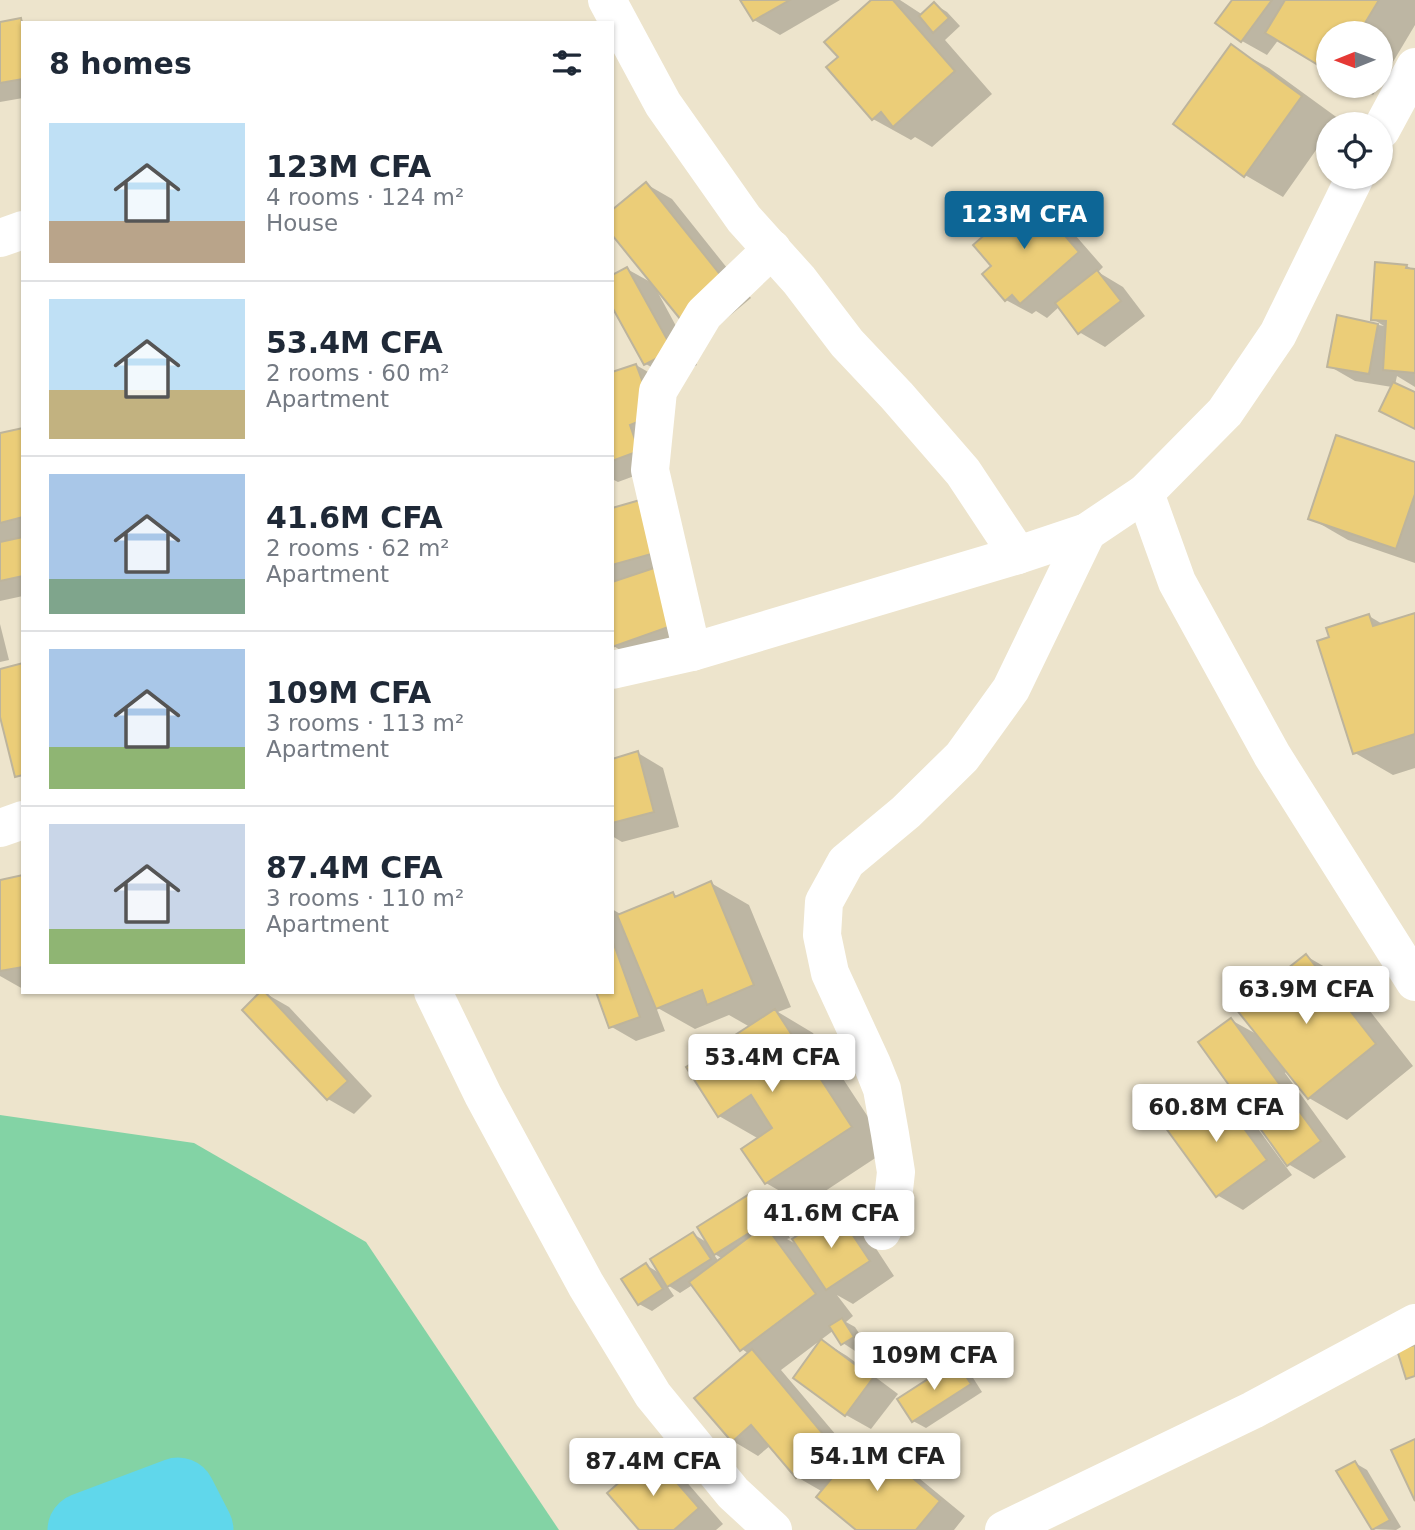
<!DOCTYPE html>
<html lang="en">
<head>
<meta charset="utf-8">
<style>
  :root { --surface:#fff; --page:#f6f6f7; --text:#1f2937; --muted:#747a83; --line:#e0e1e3; --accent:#0d6696 }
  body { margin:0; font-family:"DejaVu Sans",sans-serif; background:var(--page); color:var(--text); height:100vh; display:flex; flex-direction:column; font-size:26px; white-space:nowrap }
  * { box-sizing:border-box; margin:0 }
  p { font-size:23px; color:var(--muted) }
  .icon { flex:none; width:38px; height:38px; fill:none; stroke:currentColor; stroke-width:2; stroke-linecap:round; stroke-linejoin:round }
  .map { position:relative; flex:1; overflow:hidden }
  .sheet { position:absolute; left:21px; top:21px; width:593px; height:973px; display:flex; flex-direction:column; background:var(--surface); border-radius:0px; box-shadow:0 2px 5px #0004 }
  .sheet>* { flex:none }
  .needle { width:46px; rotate:269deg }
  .fabs { position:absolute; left:1316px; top:21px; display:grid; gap:14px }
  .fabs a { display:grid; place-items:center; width:77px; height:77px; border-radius:50%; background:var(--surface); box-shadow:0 2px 5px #0004; font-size:35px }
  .price { position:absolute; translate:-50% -60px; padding:0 16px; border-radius:7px; background:#fff; color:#222; font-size:23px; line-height:46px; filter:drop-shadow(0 2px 4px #0008) }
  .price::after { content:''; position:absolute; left:50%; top:42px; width:21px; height:16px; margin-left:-10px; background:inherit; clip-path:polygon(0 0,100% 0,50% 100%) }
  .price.selected { background:var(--accent); color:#fff }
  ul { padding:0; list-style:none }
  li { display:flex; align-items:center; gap:21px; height:175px; padding:0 28px }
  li+li { border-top:2px solid var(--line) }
  li span { display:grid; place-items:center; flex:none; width:196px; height:140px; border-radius:0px; color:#555 }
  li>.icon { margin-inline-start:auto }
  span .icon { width:84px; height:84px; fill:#fffc; stroke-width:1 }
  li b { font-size:30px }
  h2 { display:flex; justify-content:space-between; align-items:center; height:84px; padding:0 28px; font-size:30px }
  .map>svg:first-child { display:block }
  .green { fill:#83d3a5 }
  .shadow { fill:#0003; fill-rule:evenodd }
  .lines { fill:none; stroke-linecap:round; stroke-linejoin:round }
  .river { stroke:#60d7eb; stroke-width:75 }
  .building { fill:#ebcd78; stroke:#bdb49c; stroke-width:2 }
  .street { stroke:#fff; stroke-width:38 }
</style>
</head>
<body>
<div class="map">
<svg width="1415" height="1530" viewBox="0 0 1415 1530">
  <rect width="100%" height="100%" fill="#ede4cc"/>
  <path class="green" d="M0,1115L194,1143L366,1242L559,1530H0Z"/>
  <g class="shadow">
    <path d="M742,0H840L780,35L754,20Z"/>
    <path d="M873,0H900L923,15L934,4L947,12L960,26L945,40L992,94L932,147L915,137L911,140L873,119L840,58Z"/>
    <path d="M1235,0H1415V25L1381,82V33H1328V69L1279,39L1267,55L1242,41Z"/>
    <path d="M20,19L26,23H23V98L0,102V23Z"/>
    <path d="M1231,47L1269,68L1339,119L1335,124H1328V133L1283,197L1245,175L1175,124Z"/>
    <path d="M1358,86H1379L1373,95Z"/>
    <path d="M646,184L672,199L751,298L708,334L657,288L656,289L697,365L671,379L646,364L612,304L627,269L654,284Z"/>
    <path d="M1030,197L1055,212L1103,267L1098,272L1123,287L1145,316L1105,347L1079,332L1060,306L1047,318L1036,311L1032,314L1006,300L994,266Z"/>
    <path d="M1377,264L1407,266L1415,271V387L1397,376L1395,385L1415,394V428L1392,387L1355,381L1329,366L1338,317L1384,326L1373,319Z"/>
    <path d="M636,365L662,380L664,465L618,482L612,479V374Z"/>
    <path d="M23,430V596L0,601V435Z"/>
    <path d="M1415,464V563L1348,540L1310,518Z"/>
    <path d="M640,502L701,639L638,661L612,645V510Z"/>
    <path d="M1415,614V768L1393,775L1355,753L1331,639L1369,616L1384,625Z"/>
    <path d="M0,624L9,660L0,662Z"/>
    <path d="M638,753L663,768L679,827L622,842L612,836V760Z"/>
    <path d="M23,877V989L0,976V881Z"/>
    <path d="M711,883L749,905L791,1007L778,1012L813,1033L889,1149L804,1205L766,1183L759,1139L719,1116L750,1027L729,1015L695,1029L656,1007L665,1031L636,1041L610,1026L612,909L622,915L673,894L679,897Z"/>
    <path d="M1306,956L1344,978L1413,1066L1347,1120L1309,1098L1287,1071L1285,1073L1346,1157L1314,1179L1288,1164L1231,1020L1260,1036Z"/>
    <path d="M263,992L289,1007L372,1096L354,1114L328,1099L244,1010Z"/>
    <path d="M1216,1092L1242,1107L1292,1175L1243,1210L1217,1195Z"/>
    <path d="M748,1197L774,1212L790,1238L787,1239L799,1246L836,1212L862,1227L894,1276L853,1304L837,1295L853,1316L846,1322L855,1327L866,1344L855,1351L843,1343L834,1330L781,1370L853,1455L866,1440L891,1455L965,1516L954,1530H859L823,1492L797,1477L771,1445L758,1456L733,1441L749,1354L742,1349L694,1284L680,1293L666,1284L674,1296L652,1311L639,1304L646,1265L661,1274L693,1234L708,1243ZM713,1253L723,1259L719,1262Z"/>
    <path d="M822,1341L847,1356L898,1394L871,1429L846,1415Z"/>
    <path d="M956,1363L968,1370L982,1392L926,1428L913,1421Z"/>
    <path d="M652,1456L677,1471L723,1524L716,1530H641Z"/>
    <path d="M1355,1463L1367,1470L1401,1527L1396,1530L1372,1529Z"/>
  </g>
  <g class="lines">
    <path class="river" d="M85,1530L178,1495L196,1530"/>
  </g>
  <g class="building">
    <path d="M740,0H790L753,21Z"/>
    <path d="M871,0H893L955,71L893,127L881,112L872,120L826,67L838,57L824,42Z"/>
    <path d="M1232,0H1272L1241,42L1215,23Z"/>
    <path d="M1285,0H1379L1359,33H1328V71L1265,33Z"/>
    <path d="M934,2L949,18L933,33L919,16Z"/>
    <path d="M21,18L23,29V79L0,83V22Z"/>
    <path d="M1231,44L1302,96L1244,177L1173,124Z"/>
    <path d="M646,182L727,283L681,320L612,235V210Z"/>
    <path d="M1030,195L1079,252L1020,304L1012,295L1005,301L982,274L991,266L973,245Z"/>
    <path d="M1375,262L1407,265L1406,268L1415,269V373L1383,370L1386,321L1371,320Z"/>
    <path d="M627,267L673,350L644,365L612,307V275Z"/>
    <path d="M1097,270L1121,301L1078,334L1055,303Z"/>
    <path d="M1337,315L1378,324L1369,374L1327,367Z"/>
    <path d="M636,364L646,391L647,418L630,425L639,451L612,461V372Z"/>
    <path d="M1393,382L1415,392V429L1379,411Z"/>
    <path d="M23,428V517L0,523V433Z"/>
    <path d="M1336,435L1415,462V494L1396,549L1308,519Z"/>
    <path d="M640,500L655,553L612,565V508Z"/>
    <path d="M23,537V576L0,581V542Z"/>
    <path d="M657,567L677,624L612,647V582Z"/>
    <path d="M1415,613V734L1353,754L1317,641L1329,637L1326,628L1369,614L1373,626Z"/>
    <path d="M23,663V775L15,777L0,717V669Z"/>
    <path d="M638,751L654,812L612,823V759Z"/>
    <path d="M23,875V967L0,971V880Z"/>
    <path d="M711,881L754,985L707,1005L702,990L656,1009L617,915L673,892L675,897Z"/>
    <path d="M612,939L640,1017L609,1028L596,992H612Z"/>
    <path d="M1306,954L1376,1044L1308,1099L1236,1009Z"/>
    <path d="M260,992H265L348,1081L327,1100L242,1010Z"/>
    <path d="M775,1009L852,1127L765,1184L741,1149L772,1128L751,1095L718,1117L686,1067Z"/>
    <path d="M1231,1018L1321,1141L1287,1166L1198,1042Z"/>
    <path d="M1216,1090L1267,1160L1216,1197L1165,1127Z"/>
    <path d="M748,1195L765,1223L714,1255L697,1227Z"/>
    <path d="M836,1210L870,1261L826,1290L792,1239Z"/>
    <path d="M765,1225L816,1294L740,1351L689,1282Z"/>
    <path d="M693,1232L711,1259L667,1287L650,1259Z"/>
    <path d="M646,1263L663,1289L638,1305L621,1279Z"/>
    <path d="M842,1318L854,1337L841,1345L829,1326Z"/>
    <path d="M821,1339L873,1378L845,1416L793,1378Z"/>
    <path d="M1415,1345V1376L1406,1379L1397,1350Z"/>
    <path d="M752,1349L833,1446L796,1478L751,1425L732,1442L694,1398Z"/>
    <path d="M956,1361L971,1384L912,1422L897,1399Z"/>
    <path d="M865,1438L940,1501L916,1530H856L816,1497Z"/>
    <path d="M1415,1439V1501L1391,1450Z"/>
    <path d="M652,1454L699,1508L674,1530H639L607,1493Z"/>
    <path d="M1355,1461L1390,1520L1372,1530L1336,1471Z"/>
  </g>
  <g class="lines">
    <g class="street">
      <path d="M607,0L663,104L744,219L799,280L847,343L897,396L963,472L1018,555"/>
      <path d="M1381,130L1415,67"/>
      <path d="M0,238L23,230"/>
      <path d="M1145,493L1177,582L1272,755L1415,982"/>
      <path d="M692,652L650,470L658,391L704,314L772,249"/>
      <path d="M612,670L692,652L1018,555L1087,532L1145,493L1225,412L1278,334L1355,177"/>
      <path d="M0,828L23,820"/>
      <path d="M433,992L483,1095L586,1285L653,1395L733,1493L773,1530"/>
      <path d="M882,1231L892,1208L896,1172L890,1134L882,1089L872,1064L830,973L822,935L824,902L846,862L906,812L962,757L1011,689L1087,532"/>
      <path d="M1004,1530L1253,1410L1415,1323"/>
    </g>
  </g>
</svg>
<div class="fabs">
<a><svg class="needle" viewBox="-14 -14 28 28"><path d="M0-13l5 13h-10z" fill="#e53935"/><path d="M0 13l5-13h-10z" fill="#747a83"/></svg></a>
<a><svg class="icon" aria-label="locate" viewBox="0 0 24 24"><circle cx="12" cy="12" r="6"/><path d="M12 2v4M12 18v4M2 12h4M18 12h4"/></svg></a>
</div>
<b class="price selected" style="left:1024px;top:251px">123M CFA</b>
<b class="price" style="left:1306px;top:1026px">63.9M CFA</b>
<b class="price" style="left:772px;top:1094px">53.4M CFA</b>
<b class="price" style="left:1216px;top:1144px">60.8M CFA</b>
<b class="price" style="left:831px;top:1250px">41.6M CFA</b>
<b class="price" style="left:934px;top:1392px">109M CFA</b>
<b class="price" style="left:877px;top:1493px">54.1M CFA</b>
<b class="price" style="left:653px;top:1498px">87.4M CFA</b>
<section class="sheet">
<h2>8 homes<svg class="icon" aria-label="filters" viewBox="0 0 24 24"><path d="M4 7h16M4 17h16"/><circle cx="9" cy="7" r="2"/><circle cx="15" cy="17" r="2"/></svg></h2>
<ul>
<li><span style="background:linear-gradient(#bfe0f5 70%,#b9a48a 0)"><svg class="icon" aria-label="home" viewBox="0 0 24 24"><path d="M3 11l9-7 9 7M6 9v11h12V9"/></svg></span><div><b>123M CFA</b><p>4 rooms · 124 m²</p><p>House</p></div></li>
<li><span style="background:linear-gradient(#bfe0f5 65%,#c2b280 0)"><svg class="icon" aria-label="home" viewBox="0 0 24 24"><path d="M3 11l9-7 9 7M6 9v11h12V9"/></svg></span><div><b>53.4M CFA</b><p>2 rooms · 60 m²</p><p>Apartment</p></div></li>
<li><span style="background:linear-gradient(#a9c7e8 75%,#7fa58c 0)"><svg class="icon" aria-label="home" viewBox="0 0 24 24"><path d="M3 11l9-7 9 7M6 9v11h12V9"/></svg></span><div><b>41.6M CFA</b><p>2 rooms · 62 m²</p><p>Apartment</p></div></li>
<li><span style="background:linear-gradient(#a9c7e8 70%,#8fb573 0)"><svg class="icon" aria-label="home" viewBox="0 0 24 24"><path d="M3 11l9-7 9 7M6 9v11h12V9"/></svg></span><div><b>109M CFA</b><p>3 rooms · 113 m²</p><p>Apartment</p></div></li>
<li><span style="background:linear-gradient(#c9d6e8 75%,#8fb573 0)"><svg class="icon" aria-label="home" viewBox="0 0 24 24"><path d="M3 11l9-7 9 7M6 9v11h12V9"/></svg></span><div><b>87.4M CFA</b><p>3 rooms · 110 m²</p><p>Apartment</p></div></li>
</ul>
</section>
</div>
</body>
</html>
